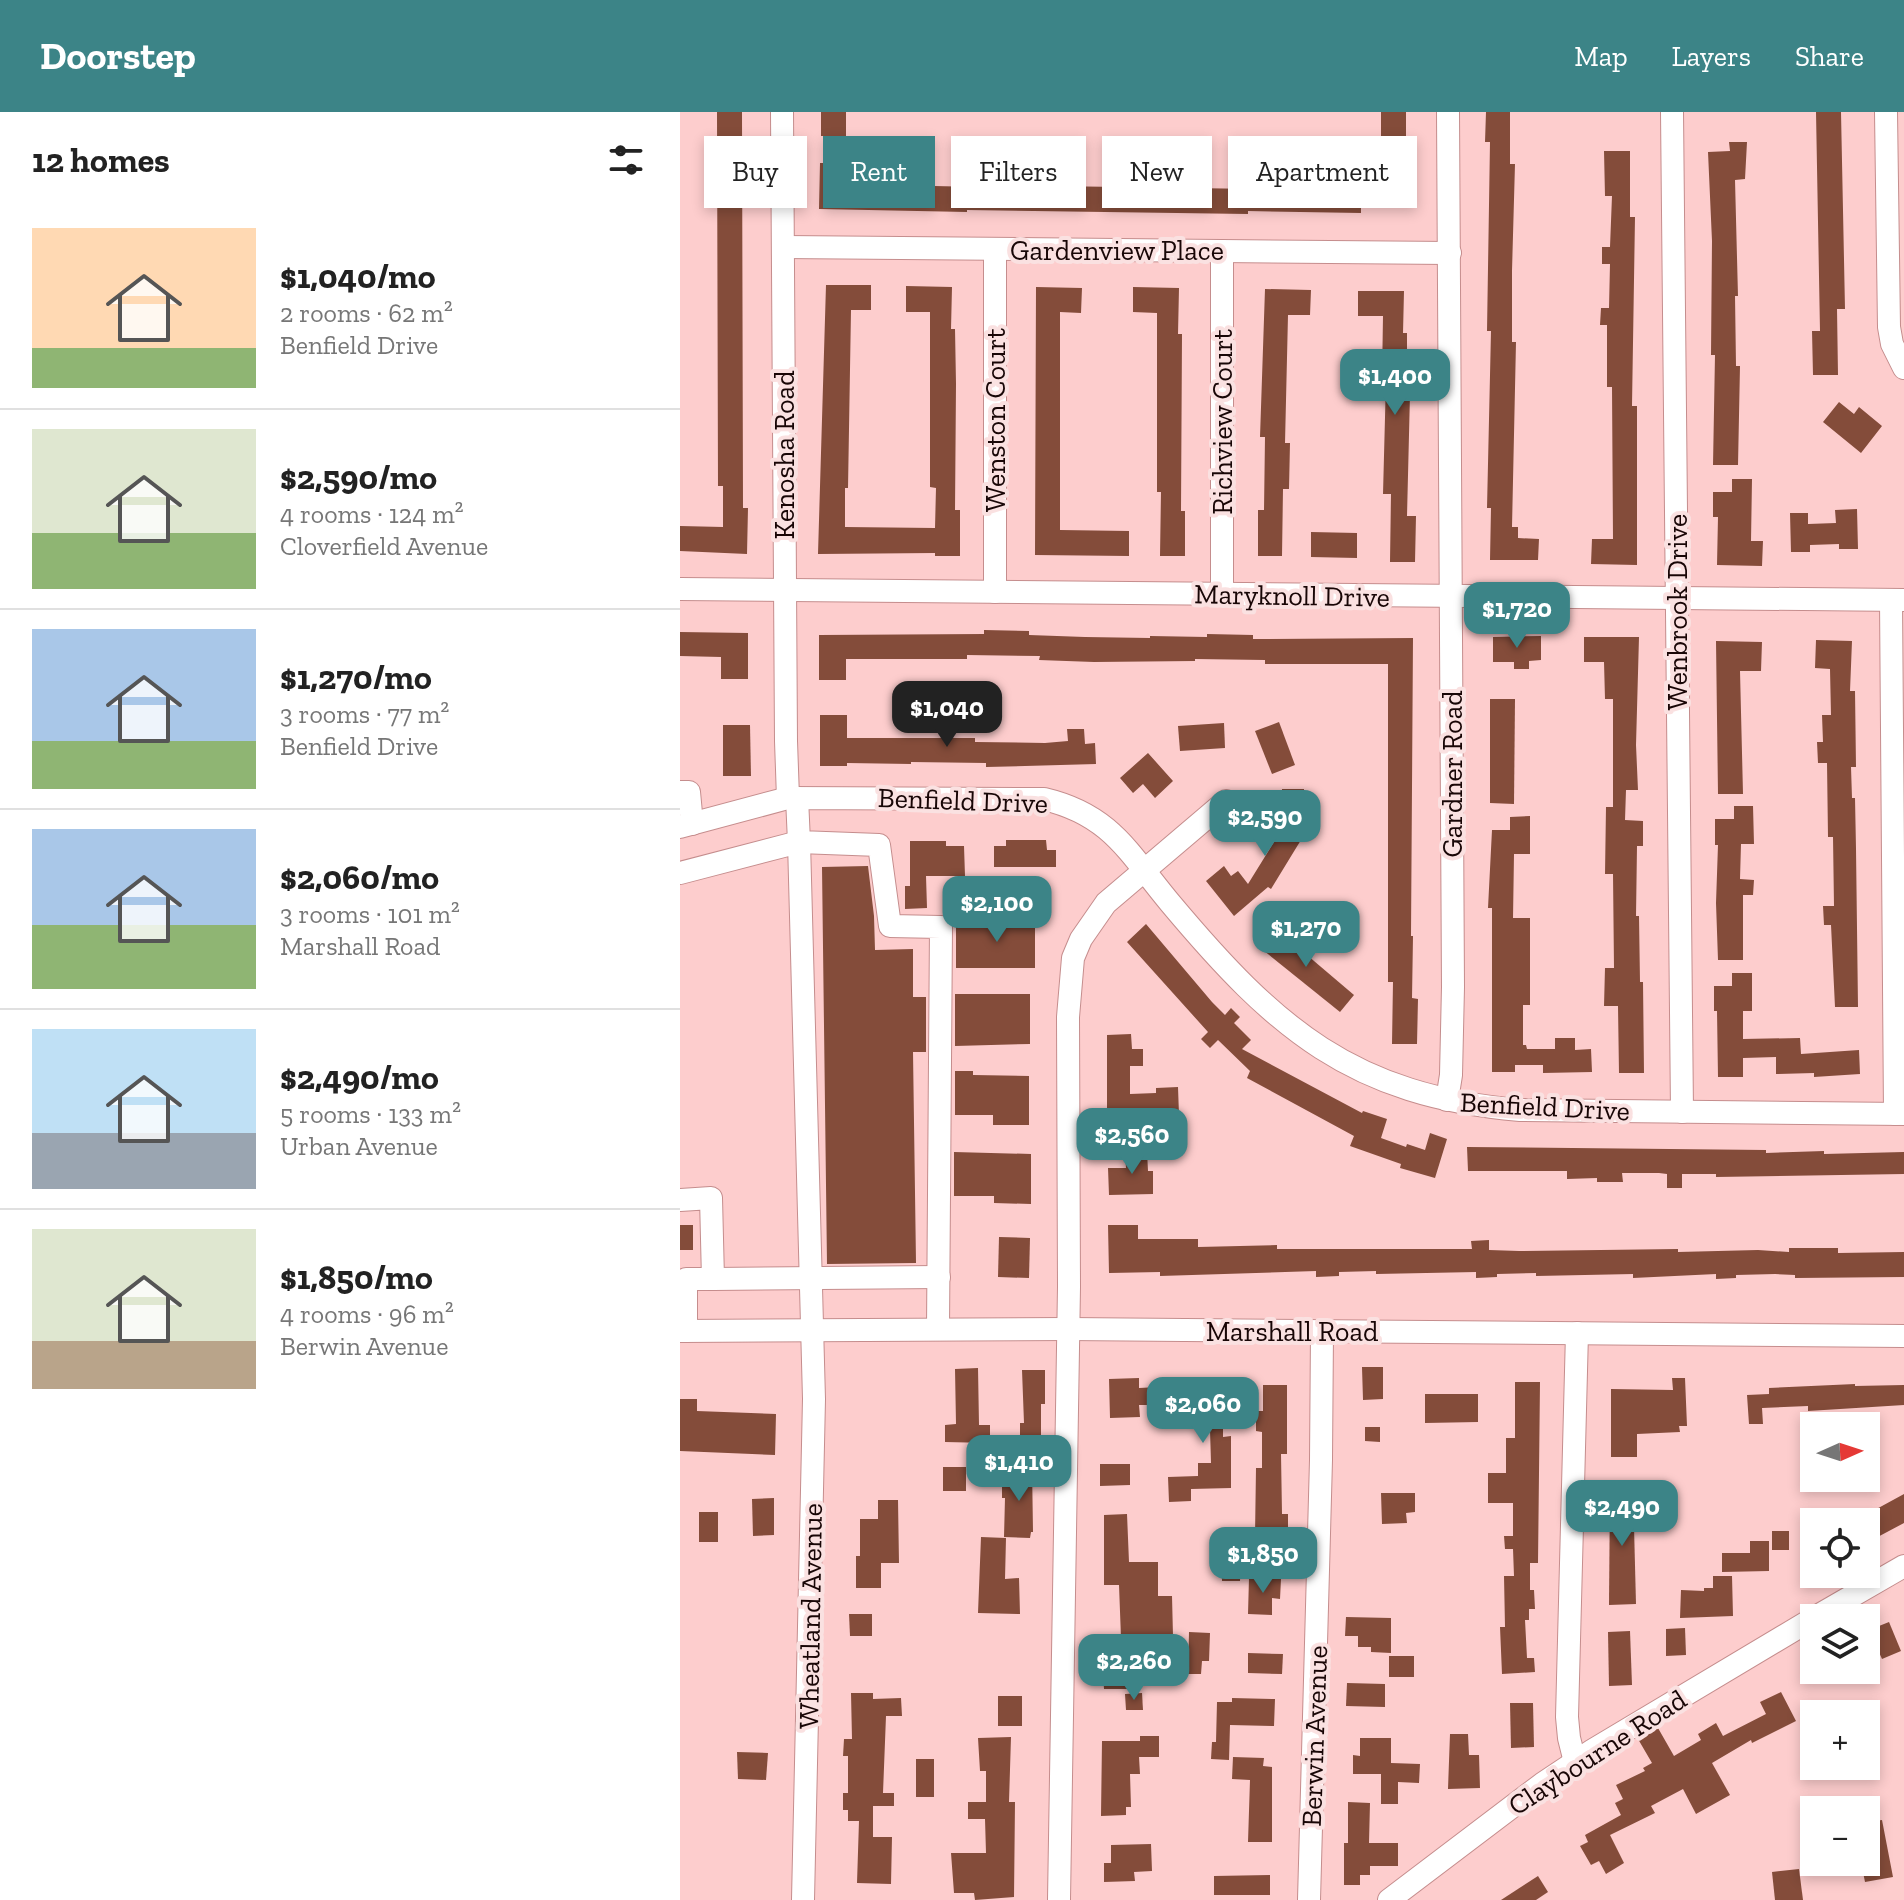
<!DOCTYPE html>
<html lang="en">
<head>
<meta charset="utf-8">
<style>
  :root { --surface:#fff; --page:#f2f2f2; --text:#222; --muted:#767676; --line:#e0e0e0; --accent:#3c8487 }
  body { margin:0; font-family:"Zilla Slab",serif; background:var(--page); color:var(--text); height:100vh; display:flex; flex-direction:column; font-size:30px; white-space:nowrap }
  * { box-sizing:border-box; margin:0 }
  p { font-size:26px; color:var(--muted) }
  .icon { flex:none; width:44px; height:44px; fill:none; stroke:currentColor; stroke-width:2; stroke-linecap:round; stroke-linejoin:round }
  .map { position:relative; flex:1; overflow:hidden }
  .sheet { display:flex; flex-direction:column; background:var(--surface); width:680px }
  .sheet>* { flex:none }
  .top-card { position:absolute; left:24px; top:24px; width:760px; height:72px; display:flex; gap:16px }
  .needle { width:52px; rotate:87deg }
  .fabs { position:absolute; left:1120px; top:1300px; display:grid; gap:16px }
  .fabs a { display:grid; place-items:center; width:80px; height:80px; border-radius:0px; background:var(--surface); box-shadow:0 4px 12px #0003; font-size:40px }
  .price { position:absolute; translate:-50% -68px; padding:0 18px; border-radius:16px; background:var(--accent); color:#fff; font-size:26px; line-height:52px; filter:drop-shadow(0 2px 4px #0008) }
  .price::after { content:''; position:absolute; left:50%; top:48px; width:24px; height:18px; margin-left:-12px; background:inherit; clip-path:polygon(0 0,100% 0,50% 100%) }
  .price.current { background:#222; color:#fff }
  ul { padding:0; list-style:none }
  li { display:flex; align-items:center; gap:24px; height:200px; padding:0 32px }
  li+li { border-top:2px solid var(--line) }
  li span { display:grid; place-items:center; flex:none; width:224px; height:160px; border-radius:0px; color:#555 }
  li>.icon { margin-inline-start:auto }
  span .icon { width:96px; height:96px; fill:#fffc; stroke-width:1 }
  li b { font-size:34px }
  h2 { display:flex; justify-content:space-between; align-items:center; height:96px; padding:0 32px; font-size:34px }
  .chip { padding:0 28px; border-radius:0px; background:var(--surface); box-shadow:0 4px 12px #0003; font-size:28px; line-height:72px }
  .chip.current { background:var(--accent); color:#fff }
  header { display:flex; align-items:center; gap:48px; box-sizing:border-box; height:112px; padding:0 40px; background:var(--accent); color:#fff }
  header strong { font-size:38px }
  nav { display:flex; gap:44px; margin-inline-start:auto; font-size:28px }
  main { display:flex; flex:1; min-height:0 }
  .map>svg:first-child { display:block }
  .building { fill:#844c3a }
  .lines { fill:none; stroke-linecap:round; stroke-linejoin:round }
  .minor-casing { stroke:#c58d8d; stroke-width:24 }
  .minor { stroke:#fff; stroke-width:22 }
  .labels { text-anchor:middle; stroke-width:8; stroke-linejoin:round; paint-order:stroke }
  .street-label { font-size:28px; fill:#180606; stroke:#fae1e1 }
</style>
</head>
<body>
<header>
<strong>Doorstep</strong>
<nav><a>Map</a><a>Layers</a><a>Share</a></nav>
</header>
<main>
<section class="sheet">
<h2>12 homes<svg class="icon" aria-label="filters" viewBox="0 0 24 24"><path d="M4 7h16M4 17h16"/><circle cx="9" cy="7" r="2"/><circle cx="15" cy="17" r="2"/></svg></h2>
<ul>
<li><span style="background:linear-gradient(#ffd9b3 75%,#8fb573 0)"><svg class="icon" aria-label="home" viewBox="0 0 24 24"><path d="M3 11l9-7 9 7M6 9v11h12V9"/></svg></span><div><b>$1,040/mo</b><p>2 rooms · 62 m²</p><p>Benfield Drive</p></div></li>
<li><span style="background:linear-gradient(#dfe7d0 65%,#8fb573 0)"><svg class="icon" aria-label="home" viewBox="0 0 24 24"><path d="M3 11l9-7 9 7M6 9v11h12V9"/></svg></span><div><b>$2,590/mo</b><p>4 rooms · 124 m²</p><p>Cloverfield Avenue</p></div></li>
<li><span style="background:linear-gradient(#a9c7e8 70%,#8fb573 0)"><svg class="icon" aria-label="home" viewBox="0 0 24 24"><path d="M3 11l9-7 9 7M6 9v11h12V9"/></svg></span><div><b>$1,270/mo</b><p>3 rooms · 77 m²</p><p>Benfield Drive</p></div></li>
<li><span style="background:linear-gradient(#a9c7e8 60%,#8fb573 0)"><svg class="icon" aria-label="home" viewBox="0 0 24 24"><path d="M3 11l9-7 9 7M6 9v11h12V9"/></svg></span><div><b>$2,060/mo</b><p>3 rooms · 101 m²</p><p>Marshall Road</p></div></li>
<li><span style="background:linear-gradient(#bfe0f5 65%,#9aa5b1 0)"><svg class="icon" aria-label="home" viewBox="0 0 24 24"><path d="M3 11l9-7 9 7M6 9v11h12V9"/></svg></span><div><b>$2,490/mo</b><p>5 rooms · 133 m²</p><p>Urban Avenue</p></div></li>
<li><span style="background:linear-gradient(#dfe7d0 70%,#b9a48a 0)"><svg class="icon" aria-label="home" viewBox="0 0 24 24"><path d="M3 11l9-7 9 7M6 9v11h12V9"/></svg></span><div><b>$1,850/mo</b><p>4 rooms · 96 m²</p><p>Berwin Avenue</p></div></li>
</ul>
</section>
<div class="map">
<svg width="1224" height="1788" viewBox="0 0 1224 1788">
  <rect width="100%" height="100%" fill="#fdcdcd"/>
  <g class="building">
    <path d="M37,0H62L63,396H68L67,442L0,439V414L43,415V374H38Z"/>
    <rect x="141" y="0" width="25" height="24"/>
    <path d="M701,0H726V49H733V95H708L709,27H701Z"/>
    <path d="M806,0H830V52H835L832,159V230H836L832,415H838V426L859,427L858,448H810L811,396H807L811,219H807L810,30H805Z"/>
    <path d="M1136,0H1161L1165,197H1157L1158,263H1133L1132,219H1140Z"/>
    <path d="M1049,30H1067L1065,67L1055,68L1058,184H1055L1056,254H1060L1058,353H1033L1035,243H1031L1032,129L1028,40L1050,39Z"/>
    <path d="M924,39H950V105H955L952,294H957V453L911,452L912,427H933L932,275H927V213H920L921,196H929L930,152H922V135H930L932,84H925Z"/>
    <path d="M140,51H165L164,72L299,75V73L578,77V74L681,76V101L568,99V102L287,98V100L139,97Z"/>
    <path d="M146,173H191V198H171L168,376H165V415L255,416L256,376L250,375V200H226V174L272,175L271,217H275L276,272L275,398H280V444H255V441L138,442Z"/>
    <path d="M356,175L402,176L401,201L380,200V418L449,419V444L355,443Z"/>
    <path d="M453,175L499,176L498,222H502L501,399H505V444H480L481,380H477V201L453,200Z"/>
    <path d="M585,177L631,178L630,203H608L605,331H610L609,377H603L602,444H578V398H584L585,325H580Z"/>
    <path d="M678,179H724L723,221H727V282H730L727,404H736L735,450H710L711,382H703L706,267L702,266L703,204H678Z"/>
    <path d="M1159,290L1174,302L1179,295L1202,314L1181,341L1143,310Z"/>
    <path d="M1052,367H1072L1071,429H1083L1082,454L1037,453L1038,405H1033V380H1052Z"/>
    <path d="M1177,397L1178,437H1159V432L1130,433V440H1111L1110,401H1128V412L1156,411L1155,398Z"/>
    <path d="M631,420L677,421V446L631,445Z"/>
    <path d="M304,518L349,519V523L405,525L470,526V524L527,525V522L573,523V527L733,526L731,824H733L732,886L738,887L737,932H712L713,870H708V552H585V548L515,547V549L414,550L359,548L360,544L287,543V547H166V568H139V523L304,522Z"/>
    <path d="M0,520L68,521V567H41V545L0,544Z"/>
    <path d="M861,524V548L849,549V557H834V550H813V525Z"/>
    <path d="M904,525H959L956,633L958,678H946L945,708L963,709V734H957L956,804H959L960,870H963L964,961H939L938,894H924L925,856H934L933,762H925L926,695H933V587H925L924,550H904Z"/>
    <path d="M1136,528L1172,529L1170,579H1175L1176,655H1171L1172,686H1175L1176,737L1178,895H1155L1151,813H1144L1143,794H1154L1153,725H1148L1147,651H1138L1137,630H1143L1142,603H1151L1150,557L1135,556Z"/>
    <path d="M1036,529L1082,530L1081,559H1060L1063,682H1038Z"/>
    <path d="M810,587H835L834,692L810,691Z"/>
    <path d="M140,603H167V626H295V630L365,631L388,629L387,617H404L405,632L415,631L416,652L306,655V651L231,650V652L167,651V654H140Z"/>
    <path d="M599,610L615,653L592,662L575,619Z"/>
    <path d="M544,611L545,636L500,639L498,614Z"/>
    <path d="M43,613H70L71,664H43Z"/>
    <path d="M468,641L493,669L475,686L463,672L453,681L440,666Z"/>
    <path d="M602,677H624V723L591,777L588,775L554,804L526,769L544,754L551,764L558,759L568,772L602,717Z"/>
    <path d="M1054,694H1073L1074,732H1061L1060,767L1074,768L1073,783H1063V848H1038L1036,791L1038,733H1035V707H1054Z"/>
    <path d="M850,704V742H834L833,806H850V893H843V933H846L847,937H875V926H895V938L911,937L912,960L863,961V953H835V960H812V796H808L812,718H830V705Z"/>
    <path d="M326,728H366L367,738H376V755H314V734H326Z"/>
    <path d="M230,729H266V734H284L285,764H246L247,796L225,797V774H230Z"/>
    <path d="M188,754L194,804L195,838L233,837V885H246V940H233L236,1151L147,1152L142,755Z"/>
    <path d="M318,806H355V856H276V812H318Z"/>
    <path d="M466,812L532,890L545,903L551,896L560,905L554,911L571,928L562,937L682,1001L683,999L707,1007L701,1026L726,1035L727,1032L745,1038L750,1021L767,1027L755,1066L720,1056L721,1052L670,1034L674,1024L567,966L570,959L538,928L530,936L521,927L528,920L447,830Z"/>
    <path d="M594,815L674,883L660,900L578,834Z"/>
    <path d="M1052,861H1072V899H1063V927L1120,926L1121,942L1179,938L1180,962L1134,965V961L1096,962V945L1063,946V965H1038L1037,899H1034V874H1052Z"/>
    <path d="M275,882H350V932L275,934Z"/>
    <path d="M451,922L452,937H463V954H450V982L476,981V976L498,975L499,1003L459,1004L460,1010H451V1026L427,1027V923Z"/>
    <path d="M275,959H293V963L349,964V1013H313V1003H275Z"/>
    <path d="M787,1035L1086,1038V1041L1144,1039V1042L1224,1040V1062L1036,1065V1062H1002V1076H987V1062L979,1061H942L943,1070H917V1066L887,1067V1059H788Z"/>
    <path d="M445,1039H467L468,1059H473V1082L429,1083L428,1056H446Z"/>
    <path d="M274,1040L351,1042V1092L314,1091V1084H274Z"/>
    <rect x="0" y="1113" width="13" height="25"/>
    <path d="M428,1113H458V1127H518V1135L597,1133V1137H792L791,1129L809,1128V1138L839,1139L998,1137V1140L1078,1138L1109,1140V1136H1158V1141L1224,1140V1165L1115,1166V1163L1095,1162L1056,1163V1166L1036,1167V1162L953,1166V1162L856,1164V1161L817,1162V1165L796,1166V1160L696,1162V1159L659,1160V1164L636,1165V1159L480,1164V1160L429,1161Z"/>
    <path d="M319,1125L350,1126L349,1166L318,1165Z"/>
    <path d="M682,1255H703V1287L683,1288Z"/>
    <path d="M298,1256L299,1313H310V1331L265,1330V1313L276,1312L275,1257Z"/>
    <path d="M342,1258H365V1292H361V1337L340,1338V1311H344Z"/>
    <path d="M459,1266V1276L479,1275V1293H459L460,1305L430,1306L429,1267Z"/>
    <path d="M992,1266H1005L1007,1314H999L1000,1320L957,1322V1345H931V1277L993,1278Z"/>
    <path d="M835,1270H860L858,1451H850V1478H854L855,1497H849V1508H845L847,1546H854L855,1560L822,1562L820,1515H825L824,1464H834L833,1437H825L824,1424H833V1391H808V1361H826V1326H835Z"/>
    <path d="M1175,1272V1274L1224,1273V1293L1128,1299V1294L1082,1296L1083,1312H1069L1067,1283L1089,1282V1276Z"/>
    <path d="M583,1273H607V1342H601L602,1402H608V1423L575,1424L576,1356H582V1320L576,1319V1299H583Z"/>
    <path d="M543,1281V1325L551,1324V1376L511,1377V1389L489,1390L488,1365L518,1364V1351H531L530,1317H513V1306H492L491,1282Z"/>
    <path d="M745,1282H798V1310L745,1311Z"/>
    <path d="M0,1287H17V1299L96,1302L95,1343L0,1339Z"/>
    <path d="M685,1315H700V1330L685,1329Z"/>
    <path d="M420,1352H450V1373L420,1374Z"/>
    <path d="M352,1354L353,1420H351L350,1426L324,1425L325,1386H322V1369H329L328,1355Z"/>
    <rect x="263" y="1355" width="23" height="24"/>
    <path d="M930,1376H953L956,1492L929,1493Z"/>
    <path d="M701,1381H735V1400L726,1401L727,1411L702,1412Z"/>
    <path d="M1224,1382V1411L1192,1428L1186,1417V1410H1182L1180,1406Z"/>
    <path d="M94,1386V1423L73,1424L72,1387Z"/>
    <path d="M198,1388H218L219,1451H201V1476H176V1444H180V1407H198Z"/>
    <rect x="19" y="1400" width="19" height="30"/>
    <path d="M447,1402L449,1450H478V1484H492L493,1524L441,1526L439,1473H424V1403Z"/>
    <rect x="1092" y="1419" width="17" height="19"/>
    <path d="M301,1425L326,1426L325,1467L339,1466L340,1502L298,1501Z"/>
    <path d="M562,1425L560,1469H542L541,1426Z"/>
    <path d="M1070,1429H1089V1459L1042,1460V1441H1070Z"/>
    <path d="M1033,1464H1052L1053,1504L1000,1506L1001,1478L1024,1479V1476H1033Z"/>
    <path d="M569,1466L601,1467L600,1487L592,1486V1503L568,1502Z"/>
    <path d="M169,1502H192V1524H170Z"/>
    <path d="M666,1505L711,1506V1541L691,1540V1535H678V1524H665Z"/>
    <path d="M1209,1510L1221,1539L1202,1547L1189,1518Z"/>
    <path d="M1005,1516L1006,1543L986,1544V1517Z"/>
    <path d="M950,1519L952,1573L929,1574L928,1520Z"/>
    <path d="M509,1520L530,1521L529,1549H522L521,1562H508Z"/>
    <path d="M568,1541L603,1542L602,1562L568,1561Z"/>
    <rect x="709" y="1544" width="25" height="21"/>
    <path d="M422,1545H446L447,1577H424Z"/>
    <path d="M667,1571L705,1572V1595L666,1594Z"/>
    <path d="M1101,1580L1116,1609L1072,1631L1071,1628L1032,1651L1050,1683L1016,1702L1003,1677L971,1694L975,1701L930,1723L944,1751L926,1762L919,1749L911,1753L900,1734L908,1730L905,1723L941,1703L935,1691L943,1687L936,1673L965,1659L963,1656L972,1651L958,1627L978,1616L994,1644L1021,1628L1018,1622L1036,1611L1043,1624L1086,1602L1080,1590Z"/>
    <path d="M171,1581H193V1587L221,1586L222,1604H206L203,1681H214V1694H193V1725H212L211,1772L177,1771L179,1709H168V1698H163V1681H168V1644H163L164,1627H172Z"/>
    <path d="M462,1581L463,1598H446L445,1582Z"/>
    <rect x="318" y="1584" width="24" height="30"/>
    <path d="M552,1586L595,1587L594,1614L550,1613L549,1648L531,1647L532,1630H536L537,1590H552Z"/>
    <path d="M830,1591H853L854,1635L831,1636Z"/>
    <path d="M770,1622H788L789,1643H799L800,1676L768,1677Z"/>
    <path d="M460,1624H479V1645H459L460,1662H450L451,1695H446V1703L421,1704L422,1629H460Z"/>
    <path d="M331,1625L329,1690H335L334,1785L295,1788L294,1781H274L271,1741H306L305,1707H288V1690H306V1659H300L298,1626Z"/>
    <path d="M680,1626H711V1651L740,1652L739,1671L718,1670V1692H701V1662H673V1643L680,1644Z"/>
    <path d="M57,1640L88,1641L86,1668L58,1667Z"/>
    <path d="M553,1645L584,1646L583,1654L592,1655V1730H568L570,1668L552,1667Z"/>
    <rect x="236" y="1647" width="18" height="38"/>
    <path d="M668,1690L690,1691L689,1731H718V1754H690V1763H680V1773H664V1731H668Z"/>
    <path d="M1202,1708L1213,1765L1185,1770L1181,1750H1186V1710Z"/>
    <path d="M471,1732L472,1759L454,1760L455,1769L424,1770V1751H431V1733Z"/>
    <path d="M1119,1757L1123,1788H1095L1092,1760Z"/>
    <path d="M590,1763V1783H534V1764Z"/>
    <path d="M858,1764L868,1780L856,1788H821Z"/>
  </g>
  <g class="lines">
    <g class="minor-casing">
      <g id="minor">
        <path d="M102,0L106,629L108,686"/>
        <path d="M992,0L1002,1000"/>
        <path d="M1206,0L1209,215L1212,232L1224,256"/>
        <path d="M104,135L770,141"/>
        <path d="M0,477L1224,488"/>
        <path d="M315,480V137"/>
        <path d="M542,482V139"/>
        <path d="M1211,488L1215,1002"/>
        <path d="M0,680H9L12,712"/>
        <path d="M117,686L119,730L199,733L210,814L261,815L258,1217"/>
        <path d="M0,715L108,686L364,687C432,703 449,742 491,792C595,916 672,984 840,998L1224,1002"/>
        <path d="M0,761L119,730L134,1287L123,1788"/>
        <path d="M767,988L771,963L773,875L768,0"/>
        <path d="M0,1088L31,1086L33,1167H6V1219"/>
        <path d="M33,1167L259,1165"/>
        <path d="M0,1219L388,1217L1224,1224"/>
        <path d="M1134,1506L1224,1454"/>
        <path d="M895,1650L889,1626L887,1605L897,1221"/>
        <path d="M379,1788L389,1175L388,905L393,846L401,827L426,791L546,689"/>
        <path d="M629,1788L641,1348L642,1220"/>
        <path d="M709,1788L862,1672L913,1638L1134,1506"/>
      </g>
    </g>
    <use href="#minor" class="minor"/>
  </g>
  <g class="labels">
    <g class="street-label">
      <text x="437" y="148">Gardenview Place</text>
      <text transform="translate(315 308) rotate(-90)" y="10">Wenston Court</text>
      <text transform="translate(542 310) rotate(-90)" y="10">Richview Court</text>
      <text transform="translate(104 343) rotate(-90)" y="10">Kenosha Road</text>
      <text transform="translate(612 483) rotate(1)" y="10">Maryknoll Drive</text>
      <text transform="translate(997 500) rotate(-90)" y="10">Wenbrook Drive</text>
      <text transform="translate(772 662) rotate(-90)" y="10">Gardner Road</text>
      <text transform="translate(283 688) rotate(2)" y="10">Benfield Drive</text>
      <text transform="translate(865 994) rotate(3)" y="10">Benfield Drive</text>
      <text x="612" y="1229">Marshall Road</text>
      <text transform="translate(130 1504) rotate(-89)" y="10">Wheatland Avenue</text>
      <text transform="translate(634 1624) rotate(-88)" y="10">Berwin Avenue</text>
      <text transform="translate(917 1640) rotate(-33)" y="10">Claybourne Road</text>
    </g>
  </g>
</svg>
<div class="fabs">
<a><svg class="needle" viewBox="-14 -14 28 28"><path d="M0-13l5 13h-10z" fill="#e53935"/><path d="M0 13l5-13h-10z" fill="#767676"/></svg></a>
<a><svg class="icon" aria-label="locate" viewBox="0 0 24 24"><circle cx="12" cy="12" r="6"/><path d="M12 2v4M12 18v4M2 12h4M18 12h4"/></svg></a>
<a><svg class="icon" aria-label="layers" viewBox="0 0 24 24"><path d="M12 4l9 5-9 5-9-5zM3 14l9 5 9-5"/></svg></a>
<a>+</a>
<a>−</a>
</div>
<b class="price" style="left:715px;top:305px">$1,400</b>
<b class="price" style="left:837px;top:538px">$1,720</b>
<b class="price current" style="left:267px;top:637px">$1,040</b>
<b class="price" style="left:585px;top:746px">$2,590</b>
<b class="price" style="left:317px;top:832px">$2,100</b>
<b class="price" style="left:626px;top:857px">$1,270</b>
<b class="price" style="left:452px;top:1064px">$2,560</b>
<b class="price" style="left:523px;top:1333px">$2,060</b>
<b class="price" style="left:339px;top:1391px">$1,410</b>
<b class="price" style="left:942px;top:1436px">$2,490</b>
<b class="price" style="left:583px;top:1483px">$1,850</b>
<b class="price" style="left:454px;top:1590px">$2,260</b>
<div class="top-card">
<a class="chip">Buy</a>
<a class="chip current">Rent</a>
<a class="chip">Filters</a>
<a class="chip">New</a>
<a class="chip">Apartment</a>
</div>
</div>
</main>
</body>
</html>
